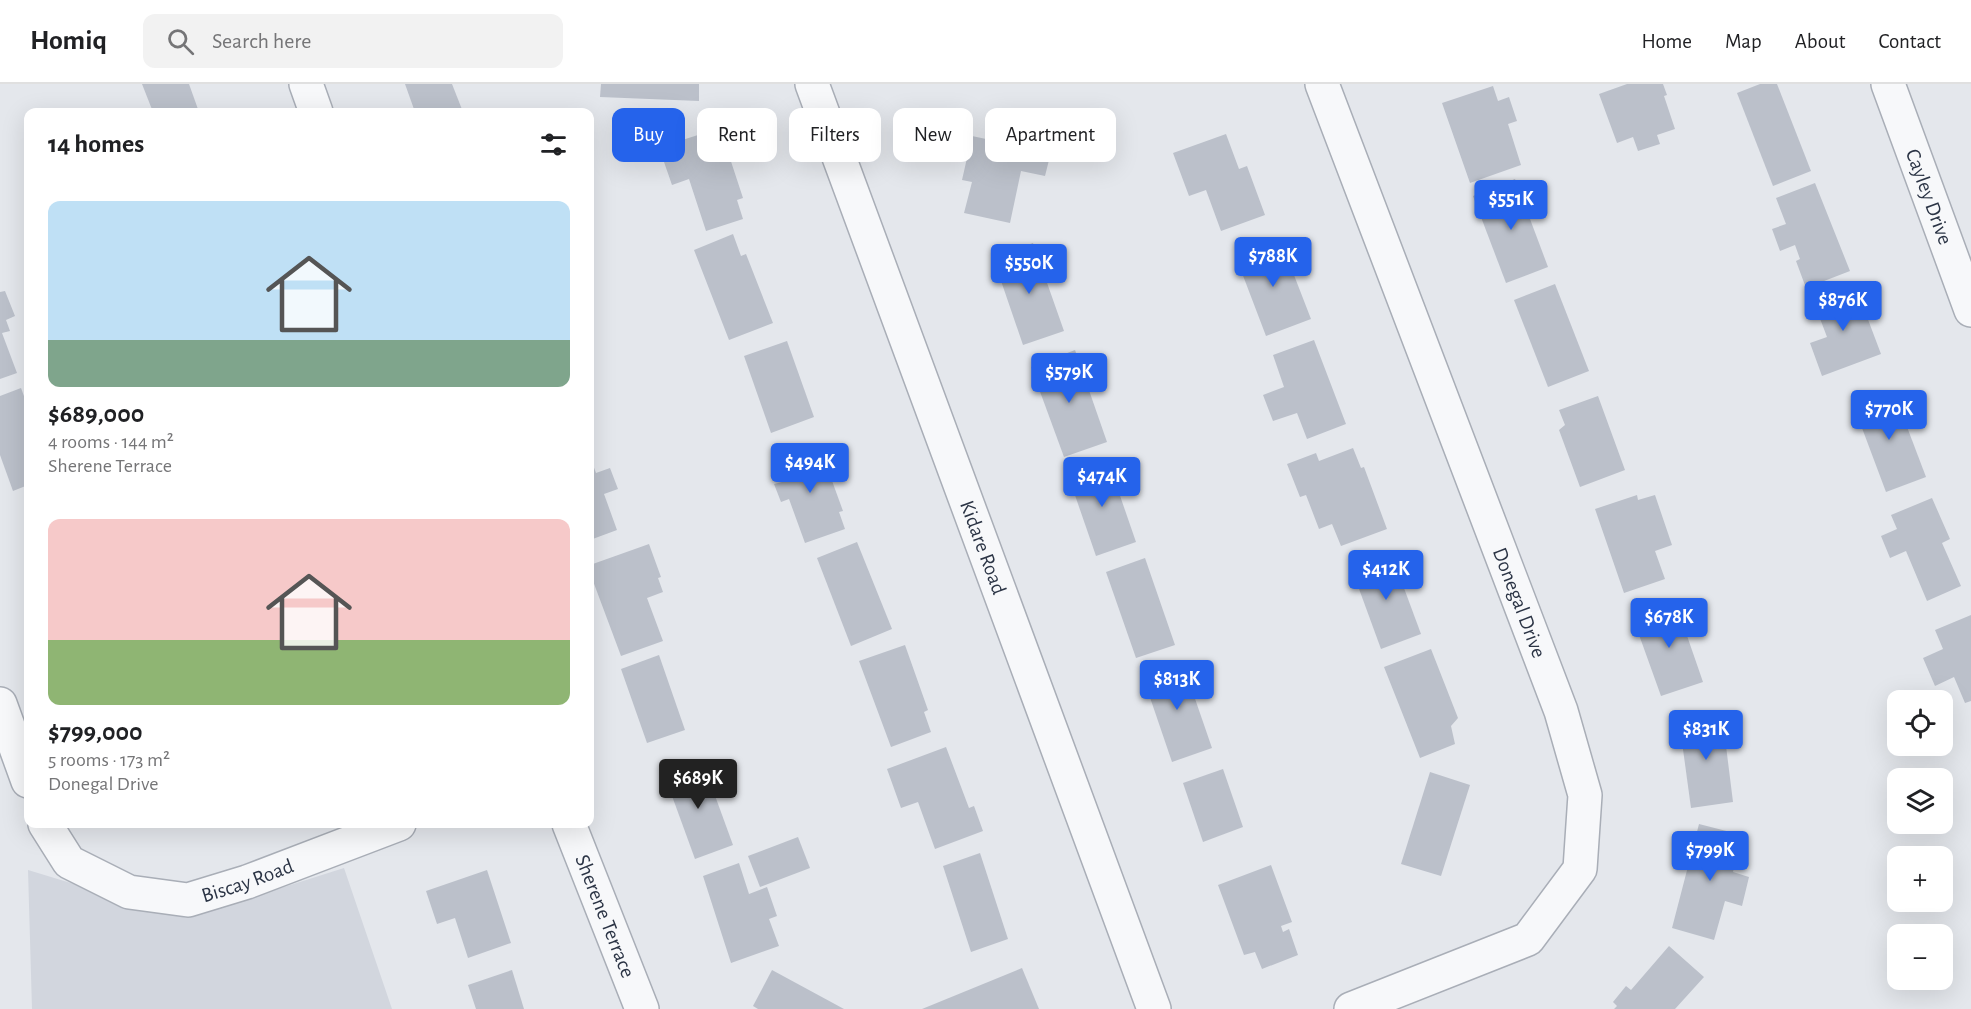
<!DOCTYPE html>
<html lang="en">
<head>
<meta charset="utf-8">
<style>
  :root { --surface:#fff; --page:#f2f2f2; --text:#202124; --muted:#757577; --line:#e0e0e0; --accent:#2563eb }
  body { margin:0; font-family:"Alegreya Sans",sans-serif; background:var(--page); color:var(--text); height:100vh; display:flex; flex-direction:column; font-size:22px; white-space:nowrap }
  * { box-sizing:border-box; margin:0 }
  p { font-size:20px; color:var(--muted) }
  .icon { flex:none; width:33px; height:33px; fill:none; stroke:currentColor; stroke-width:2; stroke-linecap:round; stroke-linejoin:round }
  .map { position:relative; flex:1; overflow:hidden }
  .side { position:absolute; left:24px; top:24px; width:570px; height:720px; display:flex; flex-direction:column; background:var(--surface); border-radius:12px; box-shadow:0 6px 24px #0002 }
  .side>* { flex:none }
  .hud { position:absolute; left:612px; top:24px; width:570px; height:54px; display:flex; gap:12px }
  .buttons { position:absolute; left:1887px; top:606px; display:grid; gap:12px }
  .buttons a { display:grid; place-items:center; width:66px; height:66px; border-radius:12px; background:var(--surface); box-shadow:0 6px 24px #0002; font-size:30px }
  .price { position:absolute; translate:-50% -51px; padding:0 14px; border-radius:6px; background:var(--accent); color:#fff; font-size:20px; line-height:39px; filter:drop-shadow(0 2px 3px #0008) }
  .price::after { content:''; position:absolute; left:50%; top:36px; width:18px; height:14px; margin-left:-9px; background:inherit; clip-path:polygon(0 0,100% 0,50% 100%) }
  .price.active { background:#222; color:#fff }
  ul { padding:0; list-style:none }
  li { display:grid; align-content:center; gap:12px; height:318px; padding:0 24px }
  li span { display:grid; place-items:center; height:186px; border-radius:12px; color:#555 }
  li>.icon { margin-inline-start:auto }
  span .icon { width:108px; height:108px; fill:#fffc; stroke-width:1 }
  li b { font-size:26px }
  h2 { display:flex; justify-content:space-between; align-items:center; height:72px; padding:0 24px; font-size:26px }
  .tag { padding:0 21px; border-radius:12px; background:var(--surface); box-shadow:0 6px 24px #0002; font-size:21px; line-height:54px }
  .tag.active { background:var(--accent); color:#fff }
  header { display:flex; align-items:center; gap:36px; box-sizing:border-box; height:84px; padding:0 30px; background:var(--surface); border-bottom:2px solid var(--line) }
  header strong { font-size:28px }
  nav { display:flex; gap:33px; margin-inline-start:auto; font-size:21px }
  .search { width:420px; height:54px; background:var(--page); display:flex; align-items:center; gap:15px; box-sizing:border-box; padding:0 21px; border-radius:12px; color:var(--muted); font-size:22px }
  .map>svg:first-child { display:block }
  .built { fill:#d2d6de }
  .building { fill:#bbc0ca }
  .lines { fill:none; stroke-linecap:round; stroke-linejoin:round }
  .minor-casing { stroke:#a9aeb7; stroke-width:36 }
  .minor { stroke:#f7f8fa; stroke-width:33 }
  .labels { text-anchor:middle; stroke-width:5; stroke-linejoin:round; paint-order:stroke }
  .street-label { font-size:21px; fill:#2b3445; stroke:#f4f6f9 }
</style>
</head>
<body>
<header>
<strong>Homiq</strong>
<div class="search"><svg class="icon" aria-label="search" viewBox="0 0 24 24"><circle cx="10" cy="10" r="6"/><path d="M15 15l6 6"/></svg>Search here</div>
<nav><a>Home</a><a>Map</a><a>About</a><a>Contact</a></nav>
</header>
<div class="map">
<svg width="1971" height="925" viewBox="0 0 1971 925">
  <rect width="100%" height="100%" fill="#e4e7ec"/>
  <path class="built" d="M344,784L392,925H32L28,786L186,834Z"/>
  <g class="building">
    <path d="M142,0H189L199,28H153Z"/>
    <path d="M405,0H452L463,28H415Z"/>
    <path d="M601,0H699V17L600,13Z"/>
    <path d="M1627,0H1663L1667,11L1664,12L1675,45L1657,51L1660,60L1638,67L1633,53L1617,59L1599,10Z"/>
    <path d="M1760,0H1777L1811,87L1773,102L1737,9Z"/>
    <path d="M1493,2L1498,17L1509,13L1517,37L1508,40L1521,81L1470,99L1442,19Z"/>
    <path d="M1023,24L1064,33L1054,77L1049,76L1045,92L1021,87L1010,139L964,129L972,98L962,96L972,52L1014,61Z"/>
    <path d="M720,44L743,114L737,116L743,135L706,147L689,95L672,101L664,78L681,72L676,58Z"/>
    <path d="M1226,50L1239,85L1247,82L1265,131L1221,147L1206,106L1189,112L1173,69Z"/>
    <path d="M1515,95L1548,183L1506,199L1473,112Z"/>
    <path d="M1815,99L1850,187L1806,204L1796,177L1800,175L1795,161L1780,167L1772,145L1786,140L1776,114Z"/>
    <path d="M733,150L741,172L746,170L773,239L729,256L694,166Z"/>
    <path d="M1277,154L1285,174L1287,173L1311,235L1266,252L1242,189L1246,188L1239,169Z"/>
    <path d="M1033,159L1064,247L1023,261L999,191L1003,189L996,172Z"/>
    <path d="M1555,200L1589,287L1548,303L1514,216Z"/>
    <path d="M1855,201L1881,270L1822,292L1810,259L1827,253L1813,216Z"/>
    <path d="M5,207L15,232L6,236L10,247L2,249L17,289L0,295V208Z"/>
    <path d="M1314,256L1346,340L1307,355L1297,329L1273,337L1263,311L1284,303L1273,271Z"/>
    <path d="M787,257L814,333L771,349L744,272Z"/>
    <path d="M1075,266L1107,358L1064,373L1031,283Z"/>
    <path d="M21,304L28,323V401L13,407L0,371V312Z"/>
    <path d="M1893,306L1926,393L1886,408L1853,320Z"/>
    <path d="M1598,312L1625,386L1580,403L1559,346L1565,341L1559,326Z"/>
    <path d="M819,361L843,427L839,428L845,445L805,459L789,415L781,418L774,400L782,398L775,377Z"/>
    <path d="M1353,364L1361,384L1364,383L1387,445L1341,462L1332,440L1319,445L1306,411L1300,413L1287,380L1316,369L1319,377Z"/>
    <path d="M590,373L596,389L610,384L618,405L604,410L617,446L590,456Z"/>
    <path d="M1108,377L1136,458L1096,472L1068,391Z"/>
    <path d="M1637,411L1638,416L1655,411L1672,461L1655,467L1665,495L1624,509L1595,425Z"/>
    <path d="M1932,414L1950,455L1942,459L1961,502L1927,517L1906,467L1890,474L1881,452L1897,445L1891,431Z"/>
    <path d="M857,458L892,545L851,562L817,474Z"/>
    <path d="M649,460L661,493L658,494L663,508L647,514L663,557L621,572L590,489V481Z"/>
    <path d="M1391,469L1421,550L1381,565L1351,483Z"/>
    <path d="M1145,474L1175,561L1136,574L1106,488Z"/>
    <path d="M1675,517L1703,598L1661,612L1638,548L1643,547L1638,530Z"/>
    <path d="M1971,531V617L1965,619L1954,593L1935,602L1923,574L1943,565L1935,546Z"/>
    <path d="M905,561L928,626L924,628L931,648L891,663L859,577Z"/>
    <path d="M1431,565L1458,634L1451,642L1455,660L1420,674L1384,583Z"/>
    <path d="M659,571L685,646L647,659L621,585Z"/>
    <path d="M1182,577L1212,664L1172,678L1142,590Z"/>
    <path d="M1722,630L1733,718L1691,724L1679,636Z"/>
    <path d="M946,663L969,724L974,722L983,747L935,765L918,718L901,724L887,685Z"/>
    <path d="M702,676L733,761L695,775L664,690Z"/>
    <path d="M1223,685L1243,743L1203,758L1183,699Z"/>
    <path d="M1430,688L1470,701L1441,792L1401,780Z"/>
    <path d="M1699,740L1742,751L1733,788L1749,793L1742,822L1725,817L1714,856L1672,844Z"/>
    <path d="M798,753L810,784L760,803L748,772Z"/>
    <path d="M980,769L1008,855L971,868L943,782Z"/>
    <path d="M739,779L749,810L767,803L777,832L769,835L779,862L731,879L703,792Z"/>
    <path d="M1271,781L1292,838L1281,842L1283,848L1289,845L1298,871L1262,885L1255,868L1244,871L1218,801Z"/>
    <path d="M487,786L511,859L468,874L455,834L437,840L426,807Z"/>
    <path d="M1669,862L1704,893L1675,925H1614L1617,922L1613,918L1626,902L1631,906Z"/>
    <path d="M1022,884L1039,925H922Z"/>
    <path d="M512,886L524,925H476L468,901Z"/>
    <path d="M772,886L844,925H758L753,922Z"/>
  </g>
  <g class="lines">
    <g class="minor-casing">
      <g id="minor">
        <path d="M306,0L316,28"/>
        <path id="s1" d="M812,0L1154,925"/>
        <path id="s2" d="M1322,0L1561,627L1585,711L1580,785L1528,855L1351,925"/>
        <path id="s3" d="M1888,0L1971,226"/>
        <path d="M0,620L28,697"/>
        <path id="s4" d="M45,740L69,778L129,808L188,816L247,798L399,740"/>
        <path id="s5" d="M569,740L642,925"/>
      </g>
    </g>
    <use href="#minor" class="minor"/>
  </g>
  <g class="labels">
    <g class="street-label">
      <text dy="7" stroke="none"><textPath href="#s3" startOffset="120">Cayley Drive</textPath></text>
      <text dy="7" stroke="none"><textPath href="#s1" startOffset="494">Kidare Road</textPath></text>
      <text dy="7" stroke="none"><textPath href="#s2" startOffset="555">Donegal Drive</textPath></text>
      <text dy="7" stroke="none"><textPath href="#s4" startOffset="234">Biscay Road</textPath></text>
      <text dy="7" stroke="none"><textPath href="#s5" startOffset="99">Sherene Terrace</textPath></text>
    </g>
  </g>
</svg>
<div class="buttons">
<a><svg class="icon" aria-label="locate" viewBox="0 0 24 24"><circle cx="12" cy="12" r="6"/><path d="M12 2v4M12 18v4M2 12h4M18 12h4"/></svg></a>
<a><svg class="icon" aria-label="layers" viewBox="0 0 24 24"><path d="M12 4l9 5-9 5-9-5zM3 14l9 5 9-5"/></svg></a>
<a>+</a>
<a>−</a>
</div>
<b class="price" style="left:1511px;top:147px">$551K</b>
<b class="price" style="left:1273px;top:204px">$788K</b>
<b class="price" style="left:1029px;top:211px">$550K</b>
<b class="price" style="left:1843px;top:248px">$876K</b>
<b class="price" style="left:1069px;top:320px">$579K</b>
<b class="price" style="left:1889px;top:357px">$770K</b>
<b class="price" style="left:810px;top:410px">$494K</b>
<b class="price" style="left:1102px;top:424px">$474K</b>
<b class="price" style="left:1386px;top:517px">$412K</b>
<b class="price" style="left:1669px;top:565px">$678K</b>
<b class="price" style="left:1177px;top:627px">$813K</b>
<b class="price" style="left:1706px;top:677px">$831K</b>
<b class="price active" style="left:698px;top:726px">$689K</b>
<b class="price" style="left:1710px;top:798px">$799K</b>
<div class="hud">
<a class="tag active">Buy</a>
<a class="tag">Rent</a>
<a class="tag">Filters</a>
<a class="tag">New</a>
<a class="tag">Apartment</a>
</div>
<section class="side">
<h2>14 homes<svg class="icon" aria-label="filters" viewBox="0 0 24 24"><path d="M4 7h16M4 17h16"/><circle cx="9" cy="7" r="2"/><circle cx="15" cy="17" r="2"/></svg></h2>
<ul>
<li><span style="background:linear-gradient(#bfe0f5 75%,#7fa58c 0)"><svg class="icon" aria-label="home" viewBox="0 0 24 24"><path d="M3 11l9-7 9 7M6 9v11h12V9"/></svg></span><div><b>$689,000</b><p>4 rooms · 144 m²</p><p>Sherene Terrace</p></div></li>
<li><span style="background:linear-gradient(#f6c9c9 65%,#8fb573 0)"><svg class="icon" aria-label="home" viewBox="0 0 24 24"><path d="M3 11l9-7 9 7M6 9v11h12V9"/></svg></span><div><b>$799,000</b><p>5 rooms · 173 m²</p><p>Donegal Drive</p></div></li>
</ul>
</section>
</div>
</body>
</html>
